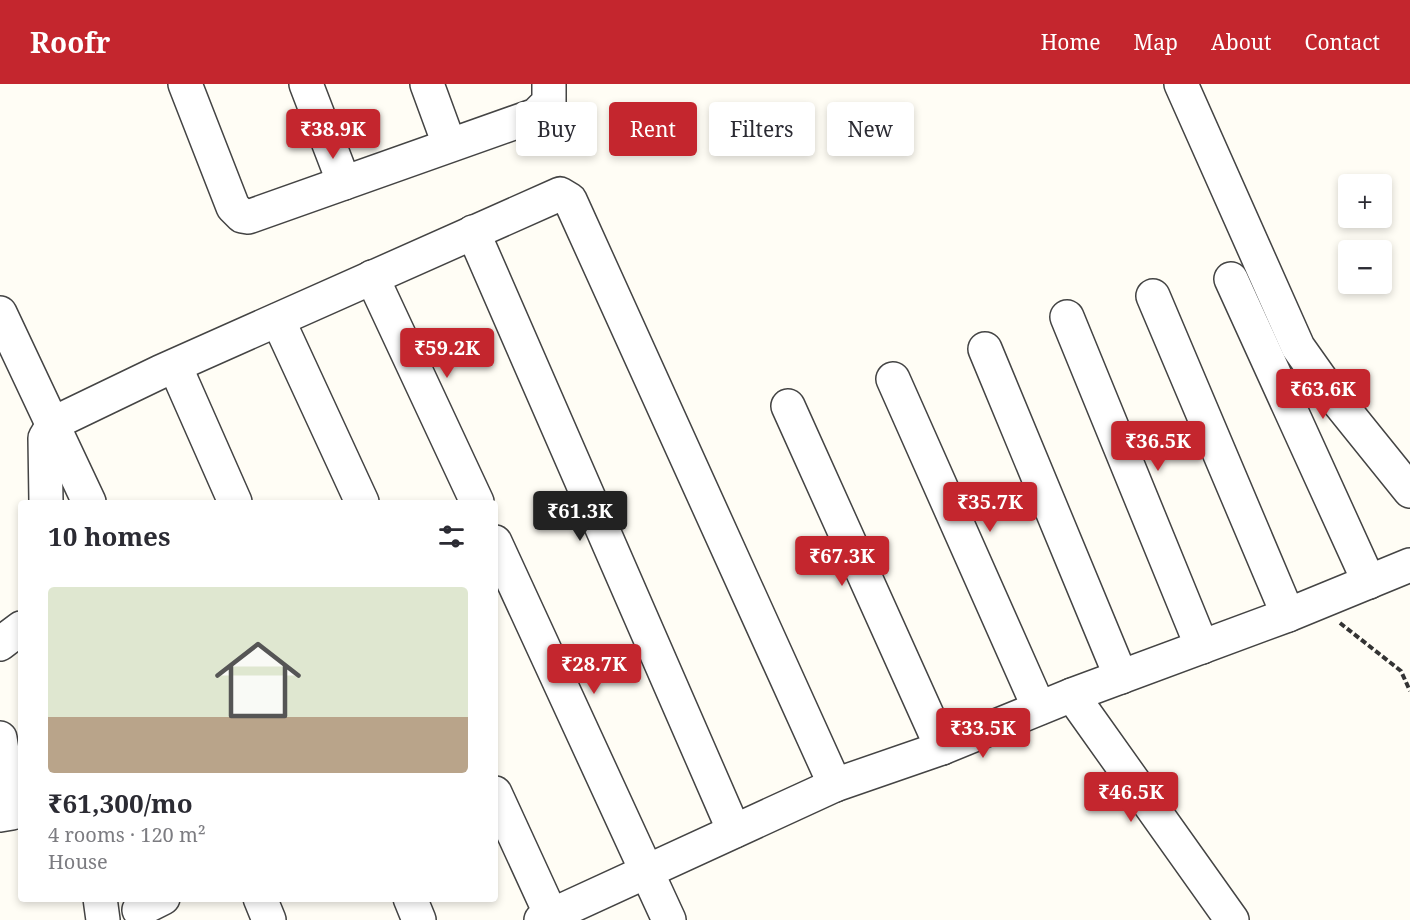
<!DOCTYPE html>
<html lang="en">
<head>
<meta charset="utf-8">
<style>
  :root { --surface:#fff; --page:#f2f2f3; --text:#2b2b33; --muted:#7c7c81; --line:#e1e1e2; --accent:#c4262e }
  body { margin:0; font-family:"Noto Serif",serif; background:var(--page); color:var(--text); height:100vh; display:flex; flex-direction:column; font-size:22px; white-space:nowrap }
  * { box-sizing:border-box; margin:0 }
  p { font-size:20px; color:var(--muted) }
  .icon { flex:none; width:33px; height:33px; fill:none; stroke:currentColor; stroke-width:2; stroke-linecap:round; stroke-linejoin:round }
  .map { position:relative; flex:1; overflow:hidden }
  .sheet { position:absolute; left:18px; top:416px; width:480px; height:402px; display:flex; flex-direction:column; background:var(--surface); border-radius:6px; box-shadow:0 3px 9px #0003 }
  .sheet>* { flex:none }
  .hud { position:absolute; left:516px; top:18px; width:570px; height:54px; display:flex; gap:12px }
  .fabs { position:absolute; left:1338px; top:90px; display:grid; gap:12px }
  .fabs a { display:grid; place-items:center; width:54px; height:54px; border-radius:6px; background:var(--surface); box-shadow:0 3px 9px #0003; font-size:30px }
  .price { position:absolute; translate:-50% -51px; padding:0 14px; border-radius:6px; background:var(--accent); color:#fff; font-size:20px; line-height:39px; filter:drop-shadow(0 2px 3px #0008) }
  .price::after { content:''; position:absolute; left:50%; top:36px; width:18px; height:14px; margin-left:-9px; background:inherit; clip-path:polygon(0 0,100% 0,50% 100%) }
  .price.selected { background:#222; color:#fff }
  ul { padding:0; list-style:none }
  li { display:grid; align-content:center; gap:12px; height:318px; padding:0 30px }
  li+li { border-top:2px solid var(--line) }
  li span { display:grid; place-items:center; height:186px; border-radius:6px; color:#555 }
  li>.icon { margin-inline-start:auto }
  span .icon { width:108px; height:108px; fill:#fffc; stroke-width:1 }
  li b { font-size:26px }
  h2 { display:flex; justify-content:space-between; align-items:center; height:72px; padding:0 30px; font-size:26px }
  .chip { padding:0 21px; border-radius:6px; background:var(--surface); box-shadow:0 3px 9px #0003; font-size:21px; line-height:54px }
  .chip.selected { background:var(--accent); color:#fff }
  header { display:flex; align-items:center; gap:36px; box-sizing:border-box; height:84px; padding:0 30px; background:var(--accent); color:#fff }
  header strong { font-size:28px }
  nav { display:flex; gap:33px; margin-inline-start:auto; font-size:21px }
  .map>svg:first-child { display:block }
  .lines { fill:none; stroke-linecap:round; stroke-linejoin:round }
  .minor-casing { stroke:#444; stroke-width:36 }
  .path { stroke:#333; stroke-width:4; stroke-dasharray:6 3; stroke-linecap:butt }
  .minor { stroke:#fff; stroke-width:33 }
</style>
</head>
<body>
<header>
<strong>Roofr</strong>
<nav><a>Home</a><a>Map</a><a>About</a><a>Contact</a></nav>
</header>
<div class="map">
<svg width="1410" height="836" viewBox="0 0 1410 836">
  <rect width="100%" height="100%" fill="#fffdf5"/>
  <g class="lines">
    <g class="minor-casing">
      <g id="minor">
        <path d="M185,0L233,123L242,132L248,133L536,31L549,18V0"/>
        <path d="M306,0L344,99"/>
        <path d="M427,0L449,60"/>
        <path d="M1181,0L1298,263L1327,304L1410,407"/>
        <path d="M473,148L734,747"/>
        <path d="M372,193L477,418"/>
        <path d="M1231,195L1369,498"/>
        <path d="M1153,212L1288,531"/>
        <path d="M0,229L89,418"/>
        <path d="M1067,233L1202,563"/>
        <path d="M278,236L362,418"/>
        <path d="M985,265L1121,593"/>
        <path d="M175,282L235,418"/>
        <path d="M893,295L1039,624"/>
        <path d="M788,322L942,664"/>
        <path d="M46,418L45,354L54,339L160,288L560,110L570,116L835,701"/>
        <path d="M495,458L669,836"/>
        <path d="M0,560L21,544"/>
        <path d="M1072,611L1232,836"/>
        <path d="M0,654L12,729L0,731"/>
        <path d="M495,709L551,831"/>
        <path d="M100,814L103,836"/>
        <path d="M260,814L269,836"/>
        <path d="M410,814L419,836"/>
        <path d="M139,826L163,814"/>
        <path d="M541,836L835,701L942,664L1072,611L1288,531L1410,481"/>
      </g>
    </g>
    <path class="path" d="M1340,539L1401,587L1410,607"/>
    <use href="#minor" class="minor"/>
  </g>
</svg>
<div class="fabs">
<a>+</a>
<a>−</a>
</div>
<b class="price" style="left:333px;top:76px">₹38.9K</b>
<b class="price" style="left:447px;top:295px">₹59.2K</b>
<b class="price" style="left:1323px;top:336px">₹63.6K</b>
<b class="price" style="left:1158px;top:388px">₹36.5K</b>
<b class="price" style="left:990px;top:449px">₹35.7K</b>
<b class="price selected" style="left:580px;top:458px">₹61.3K</b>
<b class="price" style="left:842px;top:503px">₹67.3K</b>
<b class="price" style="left:594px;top:611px">₹28.7K</b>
<b class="price" style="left:983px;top:675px">₹33.5K</b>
<b class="price" style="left:1131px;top:739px">₹46.5K</b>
<div class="hud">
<a class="chip">Buy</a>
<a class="chip selected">Rent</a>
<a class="chip">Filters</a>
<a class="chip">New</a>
</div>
<section class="sheet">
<h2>10 homes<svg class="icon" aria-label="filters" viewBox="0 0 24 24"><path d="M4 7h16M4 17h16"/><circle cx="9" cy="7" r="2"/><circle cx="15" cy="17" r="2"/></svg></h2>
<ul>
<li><span style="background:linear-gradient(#dfe7d0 70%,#b9a48a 0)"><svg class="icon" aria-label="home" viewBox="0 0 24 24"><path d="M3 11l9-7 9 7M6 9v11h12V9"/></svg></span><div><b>₹61,300/mo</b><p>4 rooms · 120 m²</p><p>House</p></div></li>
</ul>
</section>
</div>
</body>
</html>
